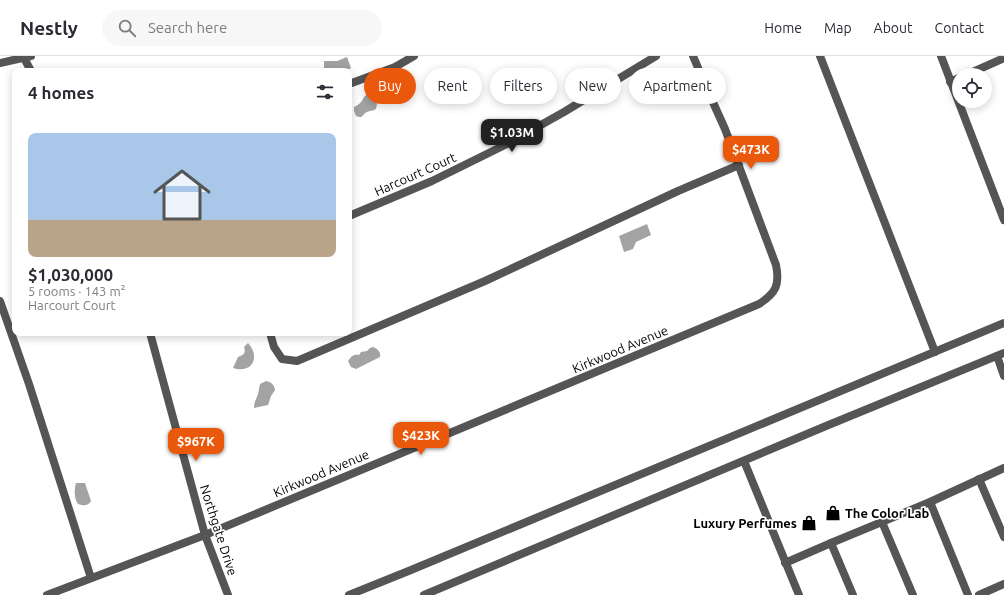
<!DOCTYPE html>
<html lang="en">
<head>
<meta charset="utf-8">
<style>
  :root { --surface:#fff; --page:#f7f7f7; --text:#2b2b33; --muted:#7c7c81; --line:#e1e1e2; --accent:#ea580c }
  body { margin:0; font-family:Ubuntu,sans-serif; background:var(--page); color:var(--text); height:100vh; display:flex; flex-direction:column; font-size:15px; white-space:nowrap }
  * { box-sizing:border-box; margin:0 }
  p { font-size:13px; color:var(--muted) }
  .icon { flex:none; width:22px; height:22px; fill:none; stroke:currentColor; stroke-width:2; stroke-linecap:round; stroke-linejoin:round }
  .map { position:relative; flex:1; overflow:hidden }
  .details { position:absolute; left:12px; top:12px; width:340px; height:268px; display:flex; flex-direction:column; background:var(--surface); border-radius:8px; box-shadow:0 2px 10px #0003 }
  .details>* { flex:none }
  .banner { position:absolute; left:364px; top:12px; width:380px; height:36px; display:flex; gap:8px }
  .buttons { position:absolute; left:952px; top:12px; display:grid; gap:8px }
  .buttons a { display:grid; place-items:center; width:40px; height:40px; border-radius:50%; background:var(--surface); box-shadow:0 2px 10px #0003; font-size:20px }
  .price { position:absolute; translate:-50% -34px; padding:0 9px; border-radius:8px; background:var(--accent); color:#fff; font-size:13px; line-height:26px; filter:drop-shadow(0 1px 2px #0008) }
  .price::after { content:''; position:absolute; left:50%; top:24px; width:12px; height:9px; margin-left:-6px; background:inherit; clip-path:polygon(0 0,100% 0,50% 100%) }
  .price.current { background:#222; color:#fff }
  ul { padding:0; list-style:none }
  li { display:grid; align-content:center; gap:8px; height:212px; padding:0 16px }
  li span { display:grid; place-items:center; height:124px; border-radius:8px; color:#555 }
  li>.icon { margin-inline-start:auto }
  span .icon { width:72px; height:72px; fill:#fffc; stroke-width:1 }
  li b { font-size:17px }
  h2 { display:flex; justify-content:space-between; align-items:center; height:48px; padding:0 16px; font-size:17px }
  .pill { padding:0 14px; border-radius:18px; background:var(--surface); box-shadow:0 2px 10px #0003; font-size:14px; line-height:36px }
  .pill.current { background:var(--accent); color:#fff }
  header { display:flex; align-items:center; gap:24px; box-sizing:border-box; height:56px; padding:0 20px; background:var(--surface); border-bottom:1px solid var(--line) }
  header strong { font-size:19px }
  nav { display:flex; gap:22px; margin-inline-start:auto; font-size:14px }
  .search { width:280px; height:36px; background:var(--page); display:flex; align-items:center; gap:10px; box-sizing:border-box; padding:0 14px; border-radius:22px; color:var(--muted); font-size:15px }
  .map>svg:first-child { display:block }
  .water { fill:#a3a3a3 }
  .lines { fill:none; stroke-linecap:round; stroke-linejoin:round }
  .service { stroke:#555; stroke-width:8 }
  .minor { stroke:#555; stroke-width:8 }
  .tertiary { stroke:#555; stroke-width:8 }
  .labels { text-anchor:middle; stroke-width:3.5; stroke-linejoin:round; paint-order:stroke }
  .street-label { font-size:13px; fill:#000; stroke:#fff }
  .poi-label { font-size:13px; font-weight:bold; fill:#000; stroke:#fff; text-anchor:start }
</style>
</head>
<body>
<header>
<strong>Nestly</strong>
<div class="search"><svg class="icon" aria-label="search" viewBox="0 0 24 24"><circle cx="10" cy="10" r="6"/><path d="M15 15l6 6"/></svg>Search here</div>
<nav><a>Home</a><a>Map</a><a>About</a><a>Contact</a></nav>
</header>
<div class="map">
<svg width="1004" height="539" viewBox="0 0 1004 539">
  <rect width="100%" height="100%" fill="#fff"/>
  <g class="water">
    <path d="M347,1L351,12L345,15H324V5H337Z"/>
    <path d="M370,37L374,39L377,46C377,57 373,53 367,56C361,59 364,63 356,60L354,55V51C356,50 358,49 359,48C364,44 363,39 370,37Z"/>
    <path d="M647,168L651,179L636,186L633,193L624,196L619,180Z"/>
    <path d="M248,287C261,301 252,318 233,312L238,301C244,299 246,297 244,291Z"/>
    <path d="M373,291C378,293 381,296 380,301L356,313L351,311L348,305C351,301 353,298 359,299L361,296L367,295L370,292Z"/>
    <path d="M266,325C271,326 274,328 275,334L271,340L268,349L254,352C254,346 256,344 258,338C259,335 259,331 260,328Z"/>
    <path d="M76,427H85L91,445C88,450 84,450 78,448C74,442 74,434 76,427Z"/>
  </g>
  <g class="lines">
    <g class="service">
      <path d="M820,0L935,296"/>
      <path d="M966,19L1004,2"/>
      <path d="M950,26L959,22"/>
      <path d="M349,28L395,11L414,0"/>
      <path d="M0,245L29,328L91,522"/>
      <path d="M270,277L274,291L282,303L297,305L485,225L678,135L739,109"/>
      <path d="M997,300L1004,320"/>
      <path d="M744,405L799,539"/>
      <path d="M979,423L1004,481"/>
      <path d="M930,446L968,539"/>
      <path d="M882,466L913,539"/>
      <path d="M831,487L853,539"/>
      <path d="M785,507L831,487L930,446L1004,412"/>
      <path d="M349,539L411,514L1004,267"/>
      <path d="M424,539L826,370L1004,297"/>
      <path d="M979,539L1004,528"/>
    </g>
    <g class="minor">
      <path d="M23,0L31,15"/>
      <path d="M349,160L432,125L507,88L564,56L656,0"/>
      <path d="M150,277L205,479L228,539"/>
      <path d="M47,539L205,479L759,248C776,237 780,229 776,209L725,73L707,33L693,0"/>
    </g>
    <g class="tertiary">
      <path d="M941,0L1004,164"/>
      <path d="M0,7L31,0"/>
    </g>
  </g>
  <defs>
    <g id="shop-bare" transform="scale(1.2)"><path d="M-5-2.5h2.3a2.7 3.5 0 0 1 5.4 0H5L5.5 6h-11ZM-1.5-2.5h3a1.5 2.3 0 0 0-3 0Z" fill="#000" stroke="#fff" stroke-width="2.5" paint-order="stroke"/></g>
  </defs>
  <g fill-rule="evenodd">
    <use href="#shop-bare" x="833" y="457"/>
    <use href="#shop-bare" x="809" y="467"/>
  </g>
  <g class="labels">
    <g class="street-label">
      <text transform="translate(415 118) rotate(-24)" y="5">Harcourt Court</text>
      <text transform="translate(620 293) rotate(-23)" y="5">Kirkwood Avenue</text>
      <text transform="translate(321 417) rotate(-23)" y="5">Kirkwood Avenue</text>
      <text transform="translate(219 474) rotate(72)" y="5">Northgate Drive</text>
    </g>
    <g class="poi-label">
      <text x="845" y="462">The Color Lab</text>
      <text x="797" y="472" text-anchor="end">Luxury Perfumes</text>
    </g>
  </g>
</svg>
<div class="buttons">
<a><svg class="icon" aria-label="locate" viewBox="0 0 24 24"><circle cx="12" cy="12" r="6"/><path d="M12 2v4M12 18v4M2 12h4M18 12h4"/></svg></a>
</div>
<b class="price current" style="left:512px;top:97px">$1.03M</b>
<b class="price" style="left:751px;top:114px">$473K</b>
<b class="price" style="left:421px;top:400px">$423K</b>
<b class="price" style="left:196px;top:406px">$967K</b>
<div class="banner">
<a class="pill current">Buy</a>
<a class="pill">Rent</a>
<a class="pill">Filters</a>
<a class="pill">New</a>
<a class="pill">Apartment</a>
</div>
<section class="details">
<h2>4 homes<svg class="icon" aria-label="filters" viewBox="0 0 24 24"><path d="M4 7h16M4 17h16"/><circle cx="9" cy="7" r="2"/><circle cx="15" cy="17" r="2"/></svg></h2>
<ul>
<li><span style="background:linear-gradient(#a9c7e8 70%,#b9a48a 0)"><svg class="icon" aria-label="home" viewBox="0 0 24 24"><path d="M3 11l9-7 9 7M6 9v11h12V9"/></svg></span><div><b>$1,030,000</b><p>5 rooms · 143 m²</p><p>Harcourt Court</p></div></li>
</ul>
</section>
</div>
</body>
</html>
